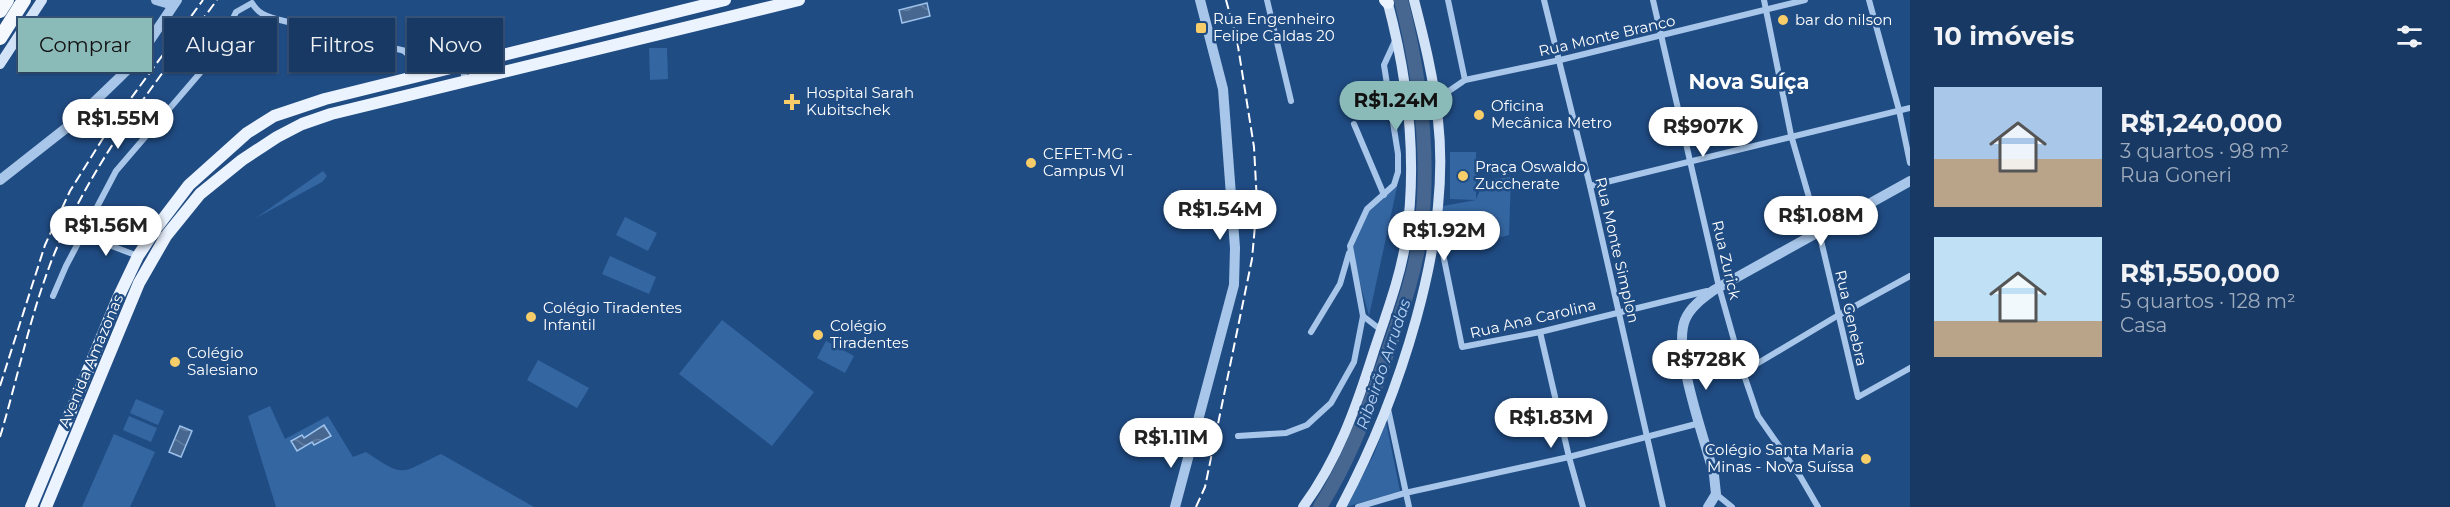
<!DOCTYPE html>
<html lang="pt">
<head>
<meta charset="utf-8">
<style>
  :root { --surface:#183963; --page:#25446c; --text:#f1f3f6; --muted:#9facbe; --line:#365378; --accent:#8bbbb9 }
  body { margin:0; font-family:Montserrat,sans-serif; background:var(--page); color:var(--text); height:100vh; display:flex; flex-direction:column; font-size:22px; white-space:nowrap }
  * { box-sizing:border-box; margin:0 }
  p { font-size:20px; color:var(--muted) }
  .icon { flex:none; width:33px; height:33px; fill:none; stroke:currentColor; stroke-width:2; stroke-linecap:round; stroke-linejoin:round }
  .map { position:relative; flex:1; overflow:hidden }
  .drawer { display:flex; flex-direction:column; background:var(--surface); width:540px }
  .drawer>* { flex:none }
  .banner { position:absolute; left:18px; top:18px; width:570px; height:54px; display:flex; gap:12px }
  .price { position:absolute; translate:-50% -51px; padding:0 14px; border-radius:21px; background:#fff; color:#222; font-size:20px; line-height:39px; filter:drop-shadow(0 2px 3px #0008) }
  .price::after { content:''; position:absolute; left:50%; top:36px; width:18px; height:14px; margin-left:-9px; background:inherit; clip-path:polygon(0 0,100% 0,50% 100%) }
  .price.current { background:var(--accent); color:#111 }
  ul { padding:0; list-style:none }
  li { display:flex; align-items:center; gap:18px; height:150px; padding:0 24px }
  li span { display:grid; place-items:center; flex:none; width:168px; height:120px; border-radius:0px; color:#555 }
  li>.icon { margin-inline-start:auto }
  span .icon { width:72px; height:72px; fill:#fffc; stroke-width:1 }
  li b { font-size:26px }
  h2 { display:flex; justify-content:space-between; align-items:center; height:72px; padding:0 24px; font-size:26px }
  .chip { padding:0 21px; border-radius:0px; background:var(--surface); box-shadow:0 2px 4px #0004,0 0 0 2px var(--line); font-size:21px; line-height:54px }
  .chip.current { background:var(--accent); color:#111 }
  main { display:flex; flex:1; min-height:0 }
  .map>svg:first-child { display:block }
  .green { fill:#3466a1 }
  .water { fill:url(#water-waves); stroke:#9cc1ea; stroke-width:1.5 }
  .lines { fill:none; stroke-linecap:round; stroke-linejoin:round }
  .river { stroke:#476790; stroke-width:14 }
  .minor { stroke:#a8c6e9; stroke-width:6 }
  .tertiary { stroke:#a8c6e9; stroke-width:10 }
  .secondary { stroke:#d3e3f7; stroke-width:10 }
  .primary { stroke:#ebf3fe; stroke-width:12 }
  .trunk { stroke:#f5f9fe; stroke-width:14 }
  .rail { stroke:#fff; stroke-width:2; stroke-dasharray:10 4.5; stroke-linecap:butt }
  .poi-dot { fill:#f6cd69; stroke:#204c84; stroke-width:2 }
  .labels { text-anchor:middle; stroke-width:5; stroke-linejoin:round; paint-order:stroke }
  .poi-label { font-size:15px; fill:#fff; stroke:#204c84; text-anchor:start }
  .street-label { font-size:15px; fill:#fff; stroke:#204c84 }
  .water-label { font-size:16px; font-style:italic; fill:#b4d0f1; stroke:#204c84 }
  .district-label { font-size:21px; font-weight:bold; fill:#fff; stroke:#204c84 }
</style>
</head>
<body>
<main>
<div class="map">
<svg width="1910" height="507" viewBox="0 0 1910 507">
  <defs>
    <pattern id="water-waves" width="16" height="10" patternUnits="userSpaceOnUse" patternTransform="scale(1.5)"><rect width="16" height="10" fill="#476790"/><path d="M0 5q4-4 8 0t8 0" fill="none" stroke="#637ea1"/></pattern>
  </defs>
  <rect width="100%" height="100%" fill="#204c84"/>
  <g class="green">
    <path d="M649,48H667L668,79L650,80Z"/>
    <path d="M1450,152H1476V199L1485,180L1511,177L1509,235L1443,252L1436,237L1443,206L1476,200L1450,199Z"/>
    <path d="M323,171L327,176L322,182L256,218Z"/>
    <path d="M1397,187L1369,316L1350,246L1367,209Z"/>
    <path d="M625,217L657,233L648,251L616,235Z"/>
    <path d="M610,256L656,277L649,294L602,274Z"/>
    <path d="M722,320L814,392L772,446L679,374Z"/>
    <path d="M826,341L854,356L845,373L817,358Z"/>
    <path d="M538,360L589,388L577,408L527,380Z"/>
    <path d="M136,399L164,411L158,425L130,413Z"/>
    <path d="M270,406L285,439L328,416L353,457L366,452C406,479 400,473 441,454L534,507H276L248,416Z"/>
    <path d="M129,416L157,428L151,442L123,430Z"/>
    <path d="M1386,422L1400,491L1346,507L1374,454Z"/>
    <path d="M114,434L155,452L130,507H82Z"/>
  </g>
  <g class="water">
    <path d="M927,3L930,16L902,23L899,10Z"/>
    <path d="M324,425L331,436L314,445L312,442L297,451L291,441L302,435L304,438Z"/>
    <path d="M180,426L192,431L181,457L169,452Z"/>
  </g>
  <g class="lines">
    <path class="river" d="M1320,507C1348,462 1366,416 1383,366C1398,321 1415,277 1421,230C1431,153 1420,75 1401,0"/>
    <g class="minor">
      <path d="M1267,0L1291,101"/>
      <path d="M1448,0L1465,80"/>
      <path d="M1544,0L1590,186L1663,507"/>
      <path d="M1653,0L1719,287L1743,372L1758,416L1800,476L1818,507"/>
      <path d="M1764,0L1791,135L1819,232L1858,397L1910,368"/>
      <path d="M1869,0L1899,110L1910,163"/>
      <path d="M404,51L412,58L418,76"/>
      <path d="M1440,109L1446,93L1465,80L1560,60L1805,0"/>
      <path d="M1354,124L1384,195"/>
      <path d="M1590,186L1910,108"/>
      <path d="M83,235L138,256"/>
      <path d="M1435,238L1443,254L1462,347L1540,332L1707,291"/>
      <path d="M53,296L66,266L116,171L200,73L222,42L236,12L252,3C258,13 265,16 276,19L462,65L465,80"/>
      <path d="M1363,316L1381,330"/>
      <path d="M1311,332L1340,284L1349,253"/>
      <path d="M1540,332L1569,457L1583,507"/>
      <path d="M1743,372L1837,316L1910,276"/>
      <path d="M1388,409L1409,507"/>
      <path d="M1238,436L1286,433L1307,425L1331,403L1354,362L1363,316L1350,246L1367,209L1394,185L1398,172V154L1384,65L1395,41"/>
      <path d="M1716,494L1732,507"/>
      <path d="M1358,507L1405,493L1569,457L1700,423"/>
    </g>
    <g class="tertiary">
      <path d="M156,0L173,5"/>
      <path d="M0,180L70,125L119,78L136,61L177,0"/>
      <path d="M1175,507L1234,285L1235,248L1223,89L1200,0"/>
      <path d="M1708,507L1716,494L1714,475C1705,440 1672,351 1685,320C1690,307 1703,298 1714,290L1910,181"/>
    </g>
    <g class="secondary">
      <path d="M0,64L42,0"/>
      <path d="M1303,507C1337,461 1356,408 1373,354C1385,317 1400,279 1406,240C1418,159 1408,78 1387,0"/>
      <path d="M1341,507C1398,400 1452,242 1438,120C1434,79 1424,39 1414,0"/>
    </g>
    <g class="primary">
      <path d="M1385,0L1388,3"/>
      <path d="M31,507L118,298L138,256L157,227L189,185L247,133L274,116L325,99L725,0"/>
      <path d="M46,507L139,283L166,236L200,194L242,160L277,137L302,124L331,114L799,0"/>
    </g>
    <g class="trunk">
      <path d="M0,11L7,0"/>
      <path d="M0,38L24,0"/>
    </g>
    <g class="rail">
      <path d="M0,386L45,245L70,191L110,127L203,0"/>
      <path d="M0,437C18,377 30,315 53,257C92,161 156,82 217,0"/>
      <path d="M1196,507L1205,487L1252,259L1257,203L1254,147L1237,40L1226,0"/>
    </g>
  </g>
  <g class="poi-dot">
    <circle cx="1783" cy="20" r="6"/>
    <rect x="1195" y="22" width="12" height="12" rx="3"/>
    <path d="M789 93h6v6h6v6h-6v6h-6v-6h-6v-6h6z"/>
    <circle cx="1479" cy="115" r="6"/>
    <circle cx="1031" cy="163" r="6"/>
    <circle cx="1463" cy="176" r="6"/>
    <circle cx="531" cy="317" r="6"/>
    <circle cx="818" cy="335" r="6"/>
    <circle cx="175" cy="362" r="6"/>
    <circle cx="1866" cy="459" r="6"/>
  </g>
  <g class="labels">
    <g class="poi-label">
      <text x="1213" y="24">Rua Engenheiro<tspan x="1213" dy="17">Felipe Caldas 20</tspan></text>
      <text x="1795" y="25">bar do nilson</text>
      <text x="806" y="98">Hospital Sarah<tspan x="806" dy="17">Kubitschek</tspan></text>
      <text x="1491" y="111">Oficina<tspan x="1491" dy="17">Mecânica Metro</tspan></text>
      <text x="1043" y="159">CEFET-MG -<tspan x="1043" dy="17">Campus VI</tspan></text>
      <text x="1475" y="172">Praça Oswaldo<tspan x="1475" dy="17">Zuccherate</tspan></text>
      <text x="543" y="313">Colégio Tiradentes<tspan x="543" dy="17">Infantil</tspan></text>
      <text x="830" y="331">Colégio<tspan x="830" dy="17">Tiradentes</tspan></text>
      <text x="187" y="358">Colégio<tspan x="187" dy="17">Salesiano</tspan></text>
      <text x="1854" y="455" text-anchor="end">Colégio Santa Maria<tspan x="1854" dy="17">Minas - Nova Suíssa</tspan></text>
    </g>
    <g class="street-label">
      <text transform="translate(1607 36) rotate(-13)" y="5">Rua Monte Branco</text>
      <text transform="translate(1617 250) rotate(77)" y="5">Rua Monte Simplon</text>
      <text transform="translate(1726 260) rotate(77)" y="5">Rua Zurick</text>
      <text transform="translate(1851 318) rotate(77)" y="5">Rua Genebra</text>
      <text transform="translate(1533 319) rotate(-13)" y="5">Rua Ana Carolina</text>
      <text transform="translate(91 361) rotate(-67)" y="5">Avenida Amazonas</text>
    </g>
    <g class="water-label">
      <text transform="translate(1383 364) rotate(-71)" y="6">Ribeirão Arrudas</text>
    </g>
    <g class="district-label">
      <text x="1749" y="89">Nova Suíça</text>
    </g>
  </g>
</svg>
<b class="price current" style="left:1396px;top:132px">R$1.24M</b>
<b class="price" style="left:118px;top:150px">R$1.55M</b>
<b class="price" style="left:1703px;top:158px">R$907K</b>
<b class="price" style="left:1220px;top:241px">R$1.54M</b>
<b class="price" style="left:1821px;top:247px">R$1.08M</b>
<b class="price" style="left:106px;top:257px">R$1.56M</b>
<b class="price" style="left:1444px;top:262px">R$1.92M</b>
<b class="price" style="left:1706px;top:391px">R$728K</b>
<b class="price" style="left:1551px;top:449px">R$1.83M</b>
<b class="price" style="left:1171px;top:469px">R$1.11M</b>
<div class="banner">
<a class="chip current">Comprar</a>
<a class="chip">Alugar</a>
<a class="chip">Filtros</a>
<a class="chip">Novo</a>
</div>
</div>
<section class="drawer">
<h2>10 imóveis<svg class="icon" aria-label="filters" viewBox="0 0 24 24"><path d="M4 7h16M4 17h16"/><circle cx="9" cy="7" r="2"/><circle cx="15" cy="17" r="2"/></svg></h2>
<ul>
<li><span style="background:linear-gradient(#a9c7e8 60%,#b9a48a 0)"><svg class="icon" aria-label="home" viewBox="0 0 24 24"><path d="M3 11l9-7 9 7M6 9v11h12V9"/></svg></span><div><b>R$1,240,000</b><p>3 quartos · 98 m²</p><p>Rua Goneri</p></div></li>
<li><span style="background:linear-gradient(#bfe0f5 70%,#b9a48a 0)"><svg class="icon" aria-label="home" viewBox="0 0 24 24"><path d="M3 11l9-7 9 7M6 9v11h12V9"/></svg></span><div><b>R$1,550,000</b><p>5 quartos · 128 m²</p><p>Casa</p></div></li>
</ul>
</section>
</main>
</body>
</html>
